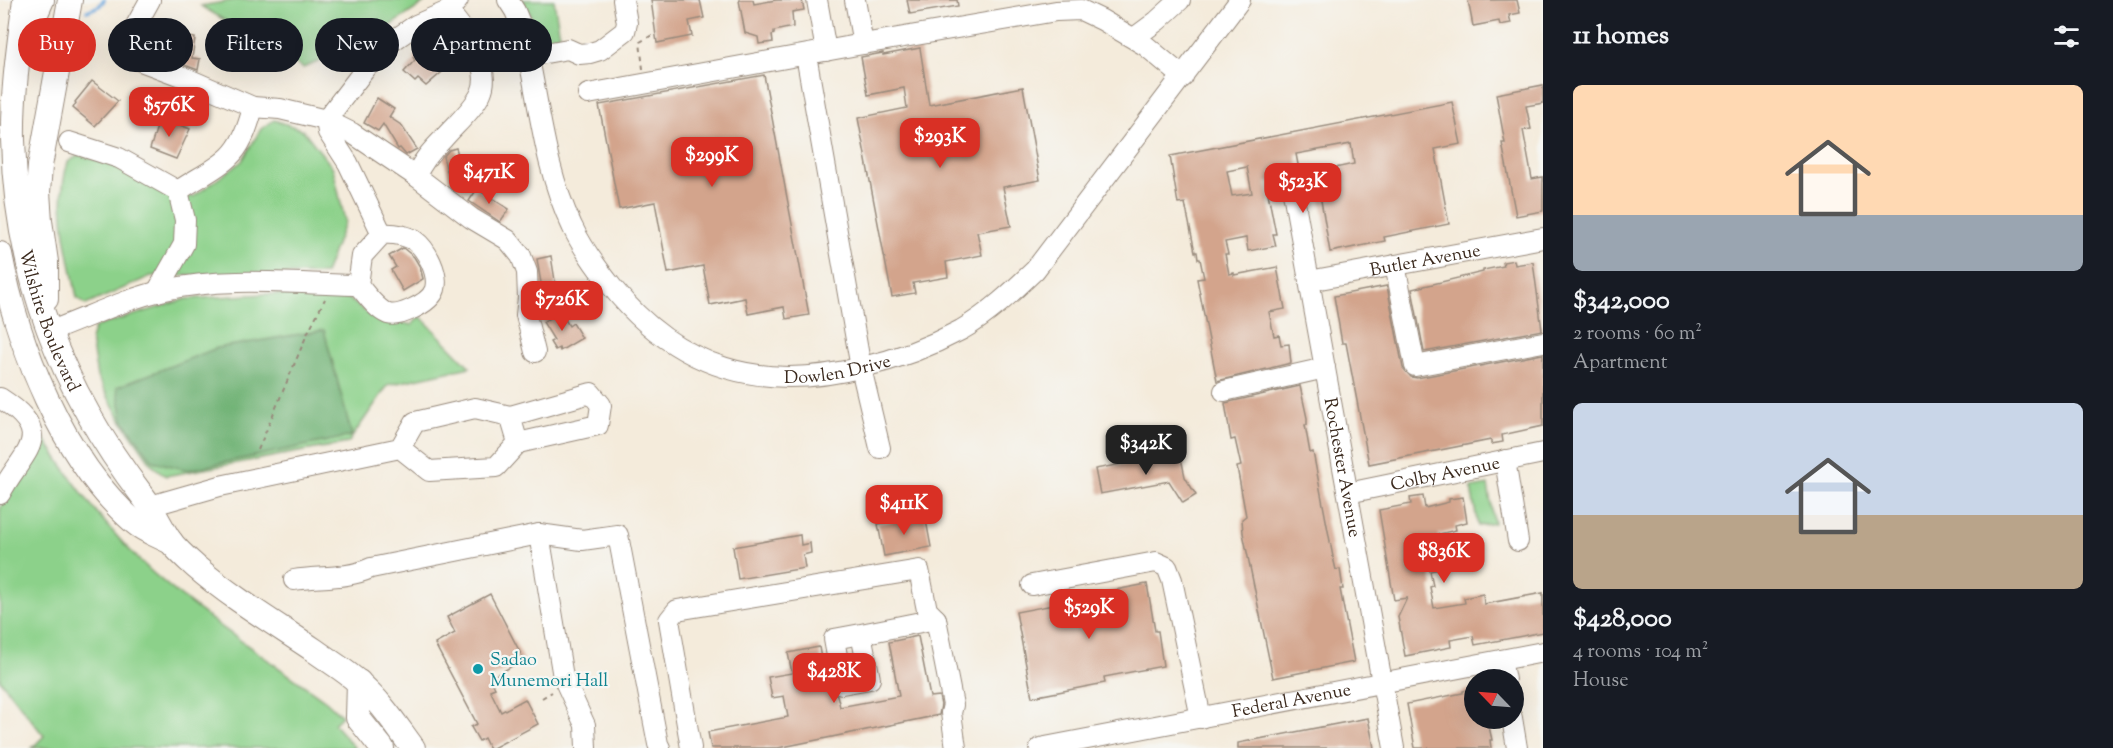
<!DOCTYPE html>
<html lang="en">
<head>
<meta charset="utf-8">
<style>
  :root { --surface:#171b24; --page:#242831; --text:#f1f3f6; --muted:#9ea1a6; --accent:#d93025 }
  body { margin:0; font-family:"Sorts Mill Goudy",serif; background:var(--page); color:var(--text); height:100vh; display:flex; flex-direction:column; font-size:22px; white-space:nowrap }
  * { box-sizing:border-box; margin:0 }
  p { font-size:20px; color:var(--muted) }
  .icon { flex:none; width:33px; height:33px; fill:none; stroke:currentColor; stroke-width:2; stroke-linecap:round; stroke-linejoin:round }
  .map { position:relative; flex:1; overflow:hidden }
  .details { display:flex; flex-direction:column; background:var(--surface); width:570px }
  .details>* { flex:none }
  .banner { position:absolute; left:18px; top:18px; width:570px; height:54px; display:flex; gap:12px }
  .needle { width:39px; rotate:295deg }
  .controls { position:absolute; left:1464px; top:669px; display:grid; gap:12px }
  .controls a { display:grid; place-items:center; width:60px; height:60px; border-radius:50%; background:var(--surface); box-shadow:0 6px 24px #0002; font-size:30px }
  .price { position:absolute; translate:-50% -51px; padding:0 14px; border-radius:12px; background:var(--accent); color:#fff; font-size:20px; line-height:39px; filter:drop-shadow(0 2px 3px #0008) }
  .price::after { content:''; position:absolute; left:50%; top:36px; width:18px; height:14px; margin-left:-9px; background:inherit; clip-path:polygon(0 0,100% 0,50% 100%) }
  .price.current { background:#222; color:#fff }
  ul { padding:0; list-style:none }
  li { display:grid; align-content:center; gap:12px; height:318px; padding:0 30px }
  li span { display:grid; place-items:center; height:186px; border-radius:9px; color:#555 }
  li>.icon { margin-inline-start:auto }
  span .icon { width:108px; height:108px; fill:#fffc; stroke-width:1 }
  li b { font-size:26px }
  h2 { display:flex; justify-content:space-between; align-items:center; height:72px; padding:0 30px; font-size:26px }
  .pill { padding:0 21px; border-radius:27px; background:var(--surface); box-shadow:0 6px 24px #0002; font-size:21px; line-height:54px }
  .pill.current { background:var(--accent); color:#fff }
  main { display:flex; flex:1; min-height:0 }
  .map>svg:first-child { display:block }
  .green { fill:#8cd18a; stroke:#647e54; stroke-width:1.5 }
  .forest { fill:#71b376; stroke:#566e4a; stroke-width:1.5 }
  .lines { fill:none; stroke-linecap:round; stroke-linejoin:round }
  .stream { stroke:#6ca8dd; stroke-width:4 }
  .building { fill:#d3a48c; fill-rule:evenodd }
  .minor-casing { stroke:#988a7c; stroke-width:22 }
  .major-casing { stroke:#988a7c; stroke-width:26 }
  .path { stroke:#988a7c; stroke-width:2; stroke-dasharray:4.5 4.5; stroke-linecap:butt }
  .minor { stroke:#fff; stroke-width:20 }
  .major { stroke:#fff; stroke-width:24 }
  .culture-dot { fill:#0f9aa8; stroke:#f6f6f2; stroke-width:2 }
  .labels { text-anchor:middle; stroke-width:4.5; stroke-linejoin:round; paint-order:stroke }
  .street-label { font-size:18px; fill:#3b2a1e; stroke:#f6f6f2 }
  .culture-label { font-size:18px; fill:#0d838f; stroke:#f6f6f2; text-anchor:start }
</style>
</head>
<body>
<main>
<div class="map">
<svg width="1543" height="748" viewBox="0 0 1543 748">
  <rect width="100%" height="100%" fill="#f6f6f2"/>
  <filter id="ink" filterUnits="userSpaceOnUse"><feTurbulence type="fractalNoise" baseFrequency=".0167" numOctaves="2"/><feDisplacementMap in="SourceGraphic" scale="12" xChannelSelector="R" yChannelSelector="G"/><feConvolveMatrix kernelMatrix="1 2 1 2 8 2 1 2 1" color-interpolation-filters="sRGB"/></filter>
  <filter id="wash" filterUnits="userSpaceOnUse"><feTurbulence type="fractalNoise" baseFrequency=".008" numOctaves="4" result="noise"/><feDisplacementMap in="SourceGraphic" scale="24" xChannelSelector="R" yChannelSelector="G"/><feGaussianBlur stdDeviation="1.35" result="paint"/><feColorMatrix in="noise" values="0 0 0 0 0 0 0 0 0 0 0 0 0 0 0 0 0 1.4 0 .05"/><feComposite in="paint" operator="in"/></filter>
  <g filter="url(#wash)">
    <rect width="100%" height="100%" fill="#f4ebdb"/>
    <g class="green">
      <path d="M236,0H429L361,45L303,68L201,6Z"/>
      <path d="M522,0H554L560,37L545,41C534,28 531,13 522,0Z"/>
      <path d="M274,120L303,130L333,168L345,221L325,274L151,276L86,305L77,298C69,254 54,205 68,162L79,155L114,165L164,193L193,197L242,161L261,129Z"/>
      <path d="M266,294L345,296L370,315L412,325L420,316L470,367L388,385L348,443L166,476L153,466L121,420L97,377L91,339L95,327L186,299Z"/>
      <path d="M39,437L44,438C76,487 110,534 153,573C207,620 268,659 326,701L342,716L334,724L355,748H32L44,736L0,680V510L9,486Z"/>
      <path d="M1488,485L1494,523L1478,526L1471,488Z"/>
    </g>
    <path class="forest" d="M324,330L352,436L188,470L153,461L123,420L117,387L217,348Z"/>
    <g class="lines">
      <path class="stream" d="M87,11L99,6L104,0"/>
    </g>
    <g id="blocks">
      <g class="building">
        <path d="M651,0H700L704,18L689,21L692,36L657,43Z"/>
        <path d="M739,0H753L754,4L776,0H802L804,10L792,12L793,27L774,31V34L772,35L773,42L759,44L758,37L745,33Z"/>
        <path d="M907,0H957L958,6L910,14Z"/>
        <path d="M1468,0H1517L1520,13L1509,15L1511,23L1500,25L1499,21L1473,26Z"/>
        <path d="M184,36L195,38L192,58L200,59L198,70L174,61L175,56H180Z"/>
        <path d="M920,48L929,105L1023,87L1040,180L1003,187L1011,226L977,232L982,255L946,262L948,277L913,283L915,293L892,297L858,118L907,108L904,88L868,95L861,57L883,53V55Z"/>
        <path d="M421,49L437,65L442,59L449,66L426,86L418,79L415,82L404,72L415,60L413,57Z"/>
        <path d="M764,75L809,315L786,319L784,307L748,314L745,298L710,305L703,266L668,273L655,202L619,209L599,105Z"/>
        <path d="M92,81L118,101L95,126L73,108L76,103L75,102Z"/>
        <path d="M1543,85V103L1526,106L1531,129L1523,130L1532,179L1543,177V211L1516,216L1502,143H1505L1496,94Z"/>
        <path d="M377,98L394,109L389,117L401,125L417,149L406,155L400,148L398,149L383,124L378,131L364,123Z"/>
        <path d="M1452,102L1461,144L1435,149L1449,224L1384,237L1385,241L1330,252L1316,172L1354,164L1351,144L1296,154L1300,175H1289L1283,180L1266,183L1276,234H1273L1276,246L1248,251L1246,238L1225,242L1228,254H1225L1229,274L1234,273V275L1277,267L1285,309L1269,312L1274,336L1279,335L1281,345L1289,344L1291,363L1217,381L1197,279L1204,278L1200,259H1198L1197,252H1195L1185,203L1178,204L1170,156ZM1247,167L1252,193L1232,196L1227,171Z"/>
        <path d="M160,117L190,129L176,159L150,149Z"/>
        <path d="M456,148L461,164L464,163L470,182L452,187L443,157L449,150Z"/>
        <path d="M477,189L509,209L500,222L469,201Z"/>
        <path d="M403,248L414,257L420,267L423,279L403,291L391,270L396,267L389,256Z"/>
        <path d="M551,256L557,293L543,295L537,259Z"/>
        <path d="M1514,260L1515,265L1533,262L1542,330L1424,352L1412,289L1483,272V270L1504,266L1503,262Z"/>
        <path d="M1387,286L1403,368L1411,377L1417,378L1543,354V426L1502,435L1503,442L1491,444V440L1369,464L1346,343H1342L1334,296Z"/>
        <path d="M560,311L569,326L573,323L582,338L560,351L559,348L555,350L550,342L554,340L543,322Z"/>
        <path d="M1300,386L1307,418V425H1305L1310,453L1313,452L1333,557L1336,570L1340,569L1343,589H1340L1354,662L1273,678L1243,533L1242,519L1246,516L1237,467L1241,466L1235,439L1231,440L1225,403Z"/>
        <path d="M1180,453L1185,477L1196,495L1183,503L1169,481L1100,494L1095,469Z"/>
        <path d="M1423,496L1425,508L1449,502V499L1463,497L1467,522L1455,525L1456,530L1439,534L1445,568L1430,571L1433,586L1430,587L1434,608L1465,603L1464,598L1483,594L1484,604L1543,593V632L1475,645L1473,636L1450,640L1451,647L1405,656L1398,617L1407,598L1394,600L1379,510L1411,504L1410,498Z"/>
        <path d="M925,515L931,547L884,556L878,524Z"/>
        <path d="M800,535L801,545L810,543L811,553L803,555L805,568L738,579L733,547Z"/>
        <path d="M1147,584L1155,631H1158L1163,666L1104,677L1105,683L1032,697L1016,612L1064,603L1063,600Z"/>
        <path d="M490,594L524,660L490,678L495,688L490,690L501,712L525,699L538,724L493,748H489L484,738L479,741L471,727L477,724L435,644L455,633L447,617Z"/>
        <path d="M918,636L930,697L939,696L941,705L939,715L778,748H711L708,732L788,717L784,696L772,698L768,677L792,673L788,653L819,647L825,683L829,682L832,691L837,695L840,707L899,696L889,642Z"/>
        <path d="M1474,688V718H1487L1492,740H1490L1491,748H1415L1407,704L1463,693V691Z"/>
        <path d="M1368,718L1374,748H1238V743Z"/>
      </g>
    </g>
  </g>
  <g filter="url(#ink)">
    <use href="#blocks" fill-opacity="0" stroke="#988a7c" stroke-width="1.5"/>
    <g class="lines">
      <g class="minor-casing">
        <g id="minor">
          <path d="M150,0L124,47L123,53L127,56L186,78L253,107L280,109L326,120L366,68L391,42L416,25L448,11L458,0"/>
          <path id="s1" d="M508,0L515,11L522,28C539,94 542,164 572,226C582,248 597,268 612,287C678,369 762,393 863,367C898,359 929,347 961,330C989,314 1012,292 1035,270L1240,0"/>
          <path d="M817,0L826,51"/>
          <path d="M855,0L863,44"/>
          <path d="M448,11C464,29 493,67 481,93C473,110 456,124 443,139C432,150 422,161 416,176L471,218L508,240L521,256L527,272L528,298L526,315L535,352"/>
          <path d="M1134,38L1157,21L1180,0"/>
          <path d="M24,46L44,0"/>
          <path d="M806,55L861,368L880,448"/>
          <path d="M529,56L568,49L579,54L590,53L600,50L625,31L627,23L623,0"/>
          <path d="M588,94L863,44L1056,11L1081,10L1102,20L1146,46L1183,77"/>
          <path d="M326,120L328,132L348,163L382,234"/>
          <path d="M326,120L352,133L416,176"/>
          <path d="M69,142L119,158L178,191"/>
          <path id="s2" d="M1292,187L1394,748"/>
          <path d="M178,191C193,180 216,170 229,157C242,145 249,124 253,107"/>
          <path d="M1395,265L1415,366L1543,342"/>
          <path id="s3" d="M1309,281L1543,238"/>
          <path d="M157,292L184,244L185,220L178,191"/>
          <path d="M48,332C87,318 124,299 165,290C226,276 295,284 358,285C366,294 376,309 388,314C396,316 403,313 410,310C419,306 432,299 435,289C439,274 427,249 414,240C404,235 393,233 382,234L362,256L358,285"/>
          <path d="M1224,391L1325,368"/>
          <path d="M0,398C59,436 22,451 0,494"/>
          <path d="M510,416L591,393L601,405L598,425L518,443"/>
          <path d="M1505,460L1518,541"/>
          <path id="s4" d="M1348,493L1543,453"/>
          <path d="M150,506L220,486L400,448L415,422L475,408L510,416L518,443L496,467L429,471L400,448"/>
          <path d="M539,534L563,677L585,725L586,748"/>
          <path d="M294,580C320,576 347,579 371,568L539,534L582,540L618,535L658,744L660,748"/>
          <path d="M1032,585L1156,562L1167,567L1172,580L1201,718"/>
          <path d="M861,634L834,639L842,684L870,679L861,634L936,619"/>
          <path d="M1501,660L1505,680"/>
          <path d="M1512,718L1517,748"/>
          <path d="M691,748L669,620L677,610L919,570L927,610L936,619L953,705L951,713L956,748"/>
          <path id="s5" d="M1040,748L1543,652"/>
        </g>
      </g>
      <g class="major-casing">
        <g id="major">
          <path id="s6" d="M25,0C19,46 12,93 13,140C16,274 61,389 142,495C153,509 160,526 170,541C177,550 187,559 196,567C232,598 274,623 314,650C329,661 345,670 358,682C380,700 396,725 413,748"/>
          <path d="M0,254C17,345 63,460 134,522C144,531 159,536 171,542"/>
          <path d="M46,299V262L40,221L38,192L40,166L70,0"/>
          <path d="M359,682L358,718L382,748"/>
        </g>
      </g>
      <g class="path">
        <path d="M643,69L640,42L656,33"/>
        <path d="M258,450L308,332L325,299"/>
        <path d="M542,698L552,692"/>
      </g>
      <use href="#minor" class="minor"/>
      <use href="#major" class="major"/>
    </g>
  </g>
  <circle class="culture-dot" cx="478" cy="669" r="6"/>
  <g class="labels">
    <g class="street-label">
      <text dy="6" stroke="none"><textPath href="#s3" startOffset="118">Butler Avenue</textPath></text>
      <text dy="6" stroke="none"><textPath href="#s6" startOffset="326">Wilshire Boulevard</textPath></text>
      <text dy="6" stroke="none"><textPath href="#s1" startOffset="564">Dowlen Drive</textPath></text>
      <text dy="6" stroke="none"><textPath href="#s2" startOffset="285">Rochester Avenue</textPath></text>
      <text dy="6" stroke="none"><textPath href="#s4" startOffset="99">Colby Avenue</textPath></text>
      <text dy="6" stroke="none"><textPath href="#s5" startOffset="256">Federal Avenue</textPath></text>
    </g>
    <g class="culture-label">
      <text x="490" y="665">Sadao<tspan x="490" dy="21">Munemori Hall</tspan></text>
    </g>
  </g>
</svg>
<div class="controls">
<a><svg class="needle" viewBox="-14 -14 28 28"><path d="M0-13l5 13h-10z" fill="#e53935"/><path d="M0 13l5-13h-10z" fill="#9ea1a6"/></svg></a>
</div>
<b class="price" style="left:169px;top:138px">$576K</b>
<b class="price" style="left:940px;top:169px">$293K</b>
<b class="price" style="left:712px;top:188px">$299K</b>
<b class="price" style="left:489px;top:205px">$471K</b>
<b class="price" style="left:1303px;top:214px">$523K</b>
<b class="price" style="left:562px;top:332px">$726K</b>
<b class="price current" style="left:1146px;top:476px">$342K</b>
<b class="price" style="left:904px;top:536px">$411K</b>
<b class="price" style="left:1444px;top:584px">$836K</b>
<b class="price" style="left:1089px;top:640px">$529K</b>
<b class="price" style="left:834px;top:704px">$428K</b>
<div class="banner">
<a class="pill current">Buy</a>
<a class="pill">Rent</a>
<a class="pill">Filters</a>
<a class="pill">New</a>
<a class="pill">Apartment</a>
</div>
</div>
<section class="details">
<h2>11 homes<svg class="icon" aria-label="filters" viewBox="0 0 24 24"><path d="M4 7h16M4 17h16"/><circle cx="9" cy="7" r="2"/><circle cx="15" cy="17" r="2"/></svg></h2>
<ul>
<li><span style="background:linear-gradient(#ffd9b3 70%,#9aa5b1 0)"><svg class="icon" aria-label="home" viewBox="0 0 24 24"><path d="M3 11l9-7 9 7M6 9v11h12V9"/></svg></span><div><b>$342,000</b><p>2 rooms · 60 m²</p><p>Apartment</p></div></li>
<li><span style="background:linear-gradient(#c9d6e8 60%,#b9a48a 0)"><svg class="icon" aria-label="home" viewBox="0 0 24 24"><path d="M3 11l9-7 9 7M6 9v11h12V9"/></svg></span><div><b>$428,000</b><p>4 rooms · 104 m²</p><p>House</p></div></li>
</ul>
</section>
</main>
</body>
</html>
